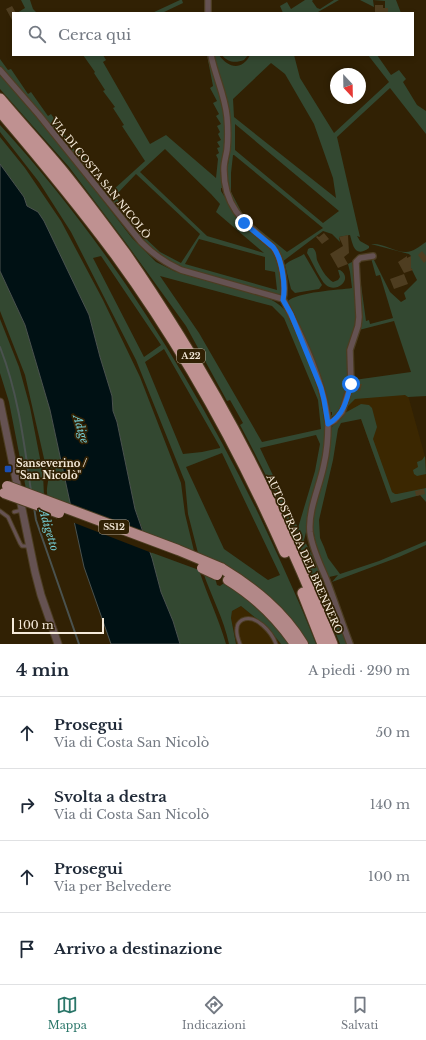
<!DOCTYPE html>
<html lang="it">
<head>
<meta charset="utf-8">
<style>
	body { margin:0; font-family:"Libre Baskerville",serif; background:#f2f2f3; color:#1f2937 }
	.compass { position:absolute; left:330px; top:68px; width:36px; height:36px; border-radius:50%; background:#fff; box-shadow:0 2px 6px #0003; rotate:158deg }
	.scale { position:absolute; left:12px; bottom:10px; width:92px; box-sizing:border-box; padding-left:4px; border:2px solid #f5eada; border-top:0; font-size:11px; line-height:14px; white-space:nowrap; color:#f5eada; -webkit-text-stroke:3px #312104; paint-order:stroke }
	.stop { position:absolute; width:12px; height:12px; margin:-9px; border:3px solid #1a73e8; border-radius:50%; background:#fff }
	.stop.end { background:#1a73e8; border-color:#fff; box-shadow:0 1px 4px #0008 }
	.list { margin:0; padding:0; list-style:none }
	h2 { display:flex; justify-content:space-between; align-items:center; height:52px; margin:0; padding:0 16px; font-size:17px }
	h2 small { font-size:13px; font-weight:400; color:#747a83 }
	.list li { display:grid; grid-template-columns:26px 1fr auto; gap:12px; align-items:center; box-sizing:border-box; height:72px; padding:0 16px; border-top:1px solid #e0e1e3 }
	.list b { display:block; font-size:15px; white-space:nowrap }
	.list p { margin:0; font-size:13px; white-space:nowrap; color:#747a83 }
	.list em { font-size:13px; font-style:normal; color:#747a83 }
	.icon { flex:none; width:22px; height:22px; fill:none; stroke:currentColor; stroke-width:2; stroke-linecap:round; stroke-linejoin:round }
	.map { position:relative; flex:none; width:426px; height:644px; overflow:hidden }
	.search { position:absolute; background:#fff; box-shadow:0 2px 6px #0003; left:12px; right:12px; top:12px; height:44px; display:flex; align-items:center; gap:10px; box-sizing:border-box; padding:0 14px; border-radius:0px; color:#747a83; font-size:15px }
	.sheet { height:340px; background:#fff }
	nav { display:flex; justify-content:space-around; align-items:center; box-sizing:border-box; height:56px; border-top:1px solid #e0e1e3; background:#fff; font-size:11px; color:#747a83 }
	nav a { display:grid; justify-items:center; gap:2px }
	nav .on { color:#2a7669 }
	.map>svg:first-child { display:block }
	.built { fill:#3b2701 }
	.green { fill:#334831; fill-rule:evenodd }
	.water { fill:#001114; stroke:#4a524f }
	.pier { fill:#312104 }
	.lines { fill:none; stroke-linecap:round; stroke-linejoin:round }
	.stream { stroke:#4a524f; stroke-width:2 }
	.building { fill:#4e3d20 }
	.service-casing { stroke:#4c3d22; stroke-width:5 }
	.minor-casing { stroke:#4c3d22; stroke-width:8 }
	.tertiary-casing { stroke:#4c3d22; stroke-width:9 }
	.trunk-casing { stroke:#4c3d22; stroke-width:12 }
	.motorway-casing { stroke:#4c3d22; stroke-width:13 }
	.service { stroke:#655252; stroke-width:3 }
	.minor { stroke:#655252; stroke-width:5.5 }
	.tertiary { stroke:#655252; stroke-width:7 }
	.trunk { stroke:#b28888; stroke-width:10 }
	.motorway { stroke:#bf9191; stroke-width:11 }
	.trunk-bridge-casing { stroke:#4c3d22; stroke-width:12; stroke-linecap:butt }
	.trunk-bridge { stroke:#b28888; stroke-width:10 }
	.route { stroke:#1a73e8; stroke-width:5 }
	.transit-dot { fill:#1a4fb4; stroke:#312104; stroke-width:1.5 }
	.labels { text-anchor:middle; stroke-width:3.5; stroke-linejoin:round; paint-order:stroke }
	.shield { fill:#312104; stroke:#baae9a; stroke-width:1 }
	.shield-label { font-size:9px; font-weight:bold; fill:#f5eada }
	.street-label { font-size:10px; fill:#f5eada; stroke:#312104 }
	.poi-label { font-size:10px; font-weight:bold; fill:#f5eada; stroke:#312104; text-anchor:start }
	.water-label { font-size:11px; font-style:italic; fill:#76d0d8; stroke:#312104 }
</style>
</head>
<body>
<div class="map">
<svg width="426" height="644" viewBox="0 0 426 644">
	<rect width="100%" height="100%" fill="#312104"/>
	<path class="built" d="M406,388L426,460V488L389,498L361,419L343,414L351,391Z
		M241,606L268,628L281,644H236L231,618L232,611Z"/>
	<path class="green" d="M21,0H30L33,9L37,13H17L25,8Z
		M180,0H182L183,3L162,13H152Z
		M305,0H313L312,1L317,8L320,9L334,0H339L318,12L314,13H283L280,6L287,2L291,9Z
		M360,0H396L401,13H388V8H385V1L373,0L374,7Z
		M83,55H103L106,60L103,62L150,144L166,135L216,178L218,159L216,155L219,153L217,148L220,147L217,142L221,140L218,134L220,132L217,126L221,124L216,116L219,114L213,103L217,101L210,88L213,86L207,55H209C216,76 224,98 225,121C226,143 222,165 223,188H221V191L239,220L271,247L279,262L282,295H278L176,266L167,262L146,245L0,68V59L8,70L11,69L28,94L31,92L48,116L51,114L75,150L79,149L101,182L105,180L113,190L145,161L122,126L124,125L113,108L115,107L103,91L105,90L94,73L95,72ZM165,149L211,194L220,204L216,212L264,253L207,236L140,172ZM136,174L200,234L181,263L160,252L144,237L115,196ZM199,239L265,257V270L275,272L277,290L185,264Z
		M213,55H219C228,68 242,71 250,55H294L300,78L334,133L389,82L368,55H377L391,75L399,70L406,79L403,82L417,105L426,111V134L390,88L337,137L360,237L357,236L360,241L369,246V248C355,258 353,246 350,235L339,237L340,242L332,234L323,231L282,262L280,256L245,220L231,201L226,177L230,152V113L228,112ZM271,63L285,74L314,124L333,178L336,198L234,117L233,99ZM235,124L339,211L323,223L235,150ZM233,155H234L323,228L287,252L247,220L242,213L231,192V173Z
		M222,55H248L244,60C236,63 228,63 222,55Z
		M0,75L44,124L132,238L156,262L174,271L267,298C290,307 293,324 302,345C316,382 329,414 324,454C321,470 315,484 312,499C308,512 308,528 304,540L317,564L347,644H340C310,569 278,496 240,425L243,423L230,400L227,401L186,326L126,243L69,167L0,89ZM160,276L272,306L284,318L318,400L321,429L262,442L199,333ZM316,435L320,444L315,471L298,528L260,448Z
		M0,125C106,241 190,374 259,515C279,558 299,600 316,644H307L198,553L188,514L185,482L136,360L71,232L39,182L0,132ZM101,256L161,345L144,357L93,258ZM164,349L220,447V448L202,452L183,454L145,362ZM222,453L280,575L268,580L224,549L186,467Z
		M0,137L25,168L61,221L103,300L140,377L181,483L185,514L194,551L144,533L135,509L130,485L117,422L113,411L112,396L100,357L89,315L37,212L27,206L24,197L0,164Z
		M426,242V396L408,397L405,395L355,399L345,409L354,380L411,372L394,321L359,330L358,263L366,321L369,320L370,324L393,318L380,275L376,276L371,258H373L390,292L401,302L406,299L404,293L417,280L411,268V256L409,254L371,244C384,243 394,252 406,252C413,252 420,246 426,242Z
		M310,248H313C317,252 316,255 317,260C320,267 326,278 333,282L338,280L340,277L338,270H340C354,279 336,294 326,285C320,280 312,261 307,253L308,249Z
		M304,254L322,285L319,289L295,293L291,289L285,265C289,260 298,258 304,254Z
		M352,262C361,284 354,376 344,400C342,406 336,416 329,418L330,416L332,415V412H329C319,374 306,336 288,301C297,292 339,290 352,288L350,272L348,264Z
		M0,271L25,325L50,410L71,506L48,497C45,490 49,483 48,476L25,375L0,311Z
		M0,319L19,367L30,407L43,474L44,496L26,489L9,402L0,373Z
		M361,404L369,405L372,408L377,427L373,439L392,492L395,494H397L426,488V502L420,495L391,503L361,419L341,423L338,429L333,460L319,520L320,538L324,547L328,558L340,574L379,561L426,541V545L399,557L332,582L338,575L329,577L327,574L316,544L313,529V517L316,501L329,455L331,428L343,414Z
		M425,456L426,474L417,476L414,474L413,470L418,467L417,462L422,460Z
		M150,552L199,570C207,595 219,619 226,644H180L173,621L161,592Z
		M203,572L215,578L217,585L220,586L224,583L233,588L264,612L290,644H281L268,628L241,606L232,611L231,618L236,644H229C224,619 211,596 203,572Z"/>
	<path class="water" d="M0,164L24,197L27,206L38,212L44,221L89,315L100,357L112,396L113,411L117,422L135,509L152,558L161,592L173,621L180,644H111L84,567L50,410L25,325L0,271Z"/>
	<path class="pier" d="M69,505L146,533L152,553L72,522Z"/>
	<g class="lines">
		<path class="stream" d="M0,347C18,393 24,442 31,491
			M34,507L36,520L79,644"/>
	</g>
	<path class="building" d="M375,5H383V8H388V13H375Z
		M12,6L16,13H13L12,20L6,9Z
		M324,233L329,239L322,244L316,237L317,236L319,237Z
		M348,235L349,253L344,257L348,264L338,268L330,254L343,246L339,237Z
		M422,251L426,256V261L424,263L418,255Z
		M407,256V258L411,256V268L413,270L404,273L398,262Z
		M404,274L408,284L394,289L390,279Z
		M358,384H362L360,391H356Z
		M424,489L425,494L416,496L415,491Z"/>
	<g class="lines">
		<defs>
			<path id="service" d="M0,511L8,517L20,543L22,546H29
				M14,512L22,510
				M240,644C238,639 236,633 237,628C237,625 239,622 242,620C256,613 272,633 276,644"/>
			<path id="minor" d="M208,0V13
				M211,55C215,76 225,95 227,117C228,128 228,140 227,150C226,156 224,162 224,168C223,208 246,224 273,247C282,258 286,286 283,299
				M0,70L39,115L141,242C153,254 165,263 181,270L283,299C300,332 327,388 328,425C328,438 327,451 324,464C320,486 308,509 310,532C312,549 321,566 327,581C335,602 342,623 350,644
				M328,424L335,420L342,412L351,384L350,350L358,326L359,317L356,262L360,258L373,256"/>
			<path id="tertiary" d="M0,402L35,572L41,595L58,644"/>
			<path id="trunk" d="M221,568C254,588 283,611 303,644
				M228,580C254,596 277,618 295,644"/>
			<path id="motorway" d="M0,99C21,124 43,148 63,172C84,198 104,225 124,252C143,279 161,307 179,336C240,433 290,537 332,644
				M0,111C40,158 79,205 116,255C183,347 239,448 285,552
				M303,593L323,644"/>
		</defs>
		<use href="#service" class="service-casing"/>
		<use href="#minor" class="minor-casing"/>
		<use href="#tertiary" class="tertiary-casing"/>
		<use href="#trunk" class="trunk-casing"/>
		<use href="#motorway" class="motorway-casing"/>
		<use href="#service" class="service"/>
		<use href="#minor" class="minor"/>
		<use href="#tertiary" class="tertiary"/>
		<use href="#trunk" class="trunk"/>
		<use href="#motorway" class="motorway"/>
		<defs>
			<path id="trunk-bridge" d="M7,486L178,550L221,568
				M4,493L59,513
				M202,568L217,575"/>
		</defs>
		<use href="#trunk-bridge" class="trunk-bridge-casing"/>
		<use href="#trunk-bridge" class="trunk-bridge"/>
	</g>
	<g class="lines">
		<path class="route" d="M244,223L273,247C282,258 286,286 283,300L291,314L321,388L324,400L328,424C343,416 347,400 351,384"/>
	</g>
	<rect class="transit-dot" x="4" y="465" width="8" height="8" rx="2"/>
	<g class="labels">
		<g class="shield">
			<rect x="177" y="349" width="28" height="14" rx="3"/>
			<rect x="99" y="520" width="30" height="14" rx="3"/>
		</g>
		<g class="shield-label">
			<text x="191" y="359">A22</text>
			<text x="114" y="530">SS12</text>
		</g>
		<g class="street-label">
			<text transform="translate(101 178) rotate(51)" y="4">VIA DI COSTA SAN NICOLÒ</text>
			<text transform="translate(305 554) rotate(66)" y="4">AUTOSTRADA DEL BRENNERO</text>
		</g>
		<g class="poi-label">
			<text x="16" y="467">Sanseverino /<tspan x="16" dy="12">"San Nicolò"</tspan></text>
		</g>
		<g class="water-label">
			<text transform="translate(81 429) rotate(73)" y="4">Adige</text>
			<text transform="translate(49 530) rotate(73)" y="4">Adigetto</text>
		</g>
	</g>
</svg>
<svg class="compass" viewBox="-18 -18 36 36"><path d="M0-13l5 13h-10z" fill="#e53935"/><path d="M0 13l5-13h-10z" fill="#747a83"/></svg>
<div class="scale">100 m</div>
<div class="stop" style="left:351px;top:384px"></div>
<div class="stop end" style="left:244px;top:223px"></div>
<div class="search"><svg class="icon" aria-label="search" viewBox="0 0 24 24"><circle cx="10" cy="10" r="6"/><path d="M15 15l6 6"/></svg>Cerca qui</div>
</div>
<section class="sheet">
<h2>4 min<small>A piedi · 290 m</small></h2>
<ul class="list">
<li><svg class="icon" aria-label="ahead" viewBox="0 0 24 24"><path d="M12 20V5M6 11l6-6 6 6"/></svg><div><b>Prosegui</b><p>Via di Costa San Nicolò</p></div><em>50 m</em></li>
<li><svg class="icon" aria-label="right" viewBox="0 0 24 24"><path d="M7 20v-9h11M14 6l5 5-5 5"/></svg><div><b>Svolta a destra</b><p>Via di Costa San Nicolò</p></div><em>140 m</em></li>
<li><svg class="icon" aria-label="ahead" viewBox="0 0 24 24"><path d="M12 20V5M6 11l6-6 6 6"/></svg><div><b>Prosegui</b><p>Via per Belvedere</p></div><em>100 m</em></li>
<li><svg class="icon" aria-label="arrive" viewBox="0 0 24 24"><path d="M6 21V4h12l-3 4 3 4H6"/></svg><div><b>Arrivo a destinazione</b></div></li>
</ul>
</section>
<nav>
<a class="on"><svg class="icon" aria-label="map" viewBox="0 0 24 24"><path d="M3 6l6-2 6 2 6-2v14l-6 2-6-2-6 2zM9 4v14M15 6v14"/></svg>Mappa</a>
<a><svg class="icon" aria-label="directions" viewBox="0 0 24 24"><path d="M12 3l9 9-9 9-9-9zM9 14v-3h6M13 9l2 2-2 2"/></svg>Indicazioni</a>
<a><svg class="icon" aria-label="saved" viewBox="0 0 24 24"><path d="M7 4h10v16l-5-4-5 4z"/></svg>Salvati</a>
</nav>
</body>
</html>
